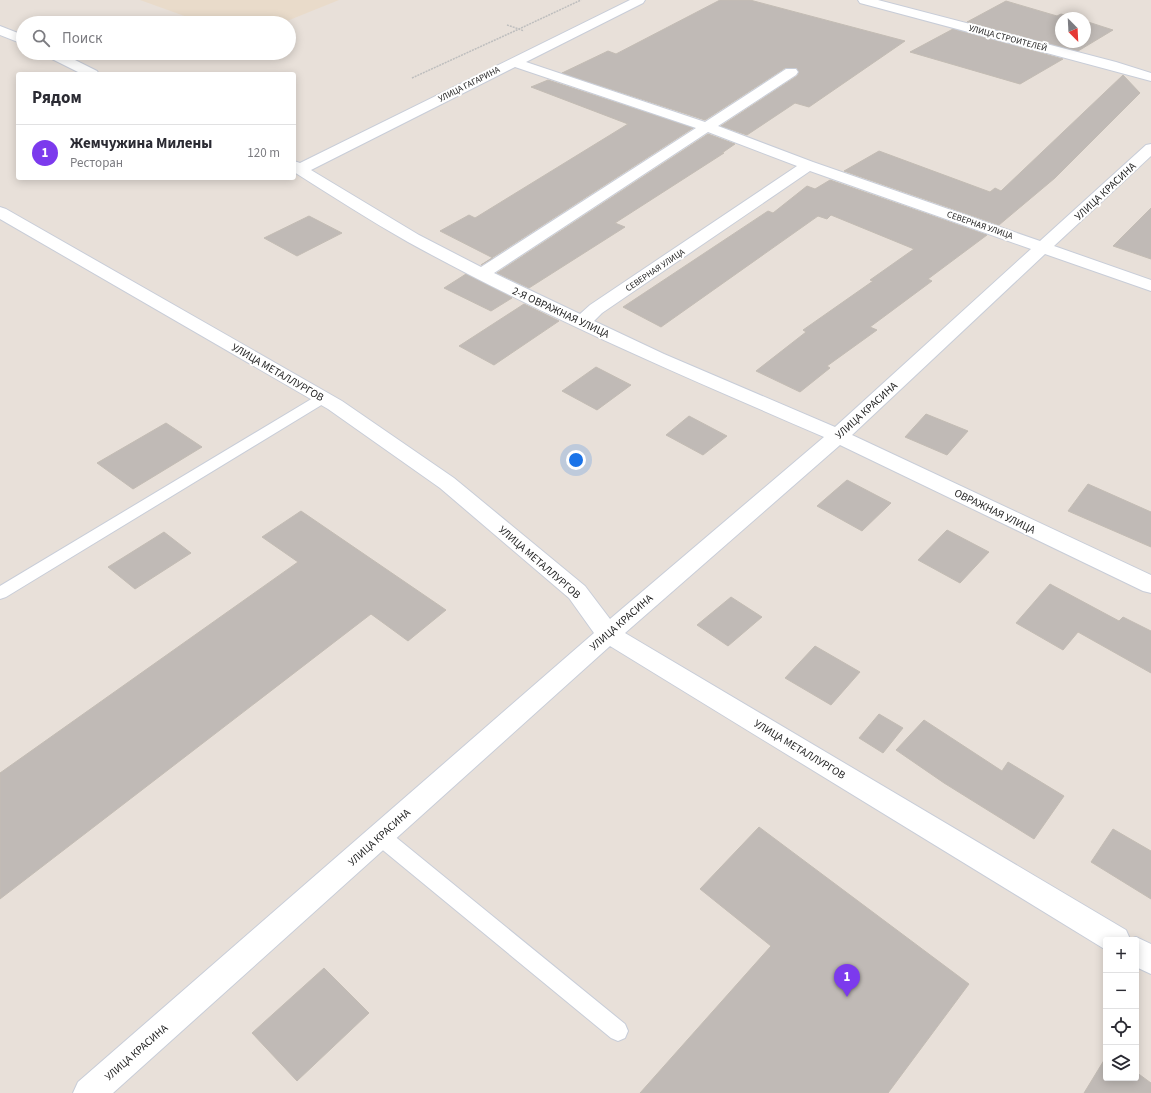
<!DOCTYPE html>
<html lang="ru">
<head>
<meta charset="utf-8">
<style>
	body { margin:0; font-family:"Source Sans 3",sans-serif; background:#f7f7f7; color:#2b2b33 }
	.controls { position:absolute; right:12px; bottom:12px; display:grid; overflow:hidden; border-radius:4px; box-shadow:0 2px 10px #0003 }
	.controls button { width:36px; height:36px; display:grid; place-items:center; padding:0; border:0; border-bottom:1px solid #e1e1e2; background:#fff; color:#2b2b33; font:20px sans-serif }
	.compass { position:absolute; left:1055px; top:12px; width:36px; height:36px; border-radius:50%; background:#fff; box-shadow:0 2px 10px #0003; rotate:156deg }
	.you { position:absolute; left:576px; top:460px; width:14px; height:14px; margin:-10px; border:3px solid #fff; border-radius:50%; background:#1a73e8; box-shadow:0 0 0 6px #1a73e833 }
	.badge { display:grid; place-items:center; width:26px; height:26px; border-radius:50%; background:#7c3aed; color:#fff; font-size:13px; font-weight:700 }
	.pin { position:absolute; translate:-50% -33px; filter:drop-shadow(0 1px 2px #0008) }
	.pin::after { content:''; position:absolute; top:21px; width:14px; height:12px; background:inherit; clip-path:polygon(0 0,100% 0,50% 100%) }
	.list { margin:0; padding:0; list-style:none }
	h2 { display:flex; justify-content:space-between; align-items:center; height:52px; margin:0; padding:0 16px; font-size:17px }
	h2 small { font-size:13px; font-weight:400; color:#7c7c81 }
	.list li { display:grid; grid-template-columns:26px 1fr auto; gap:12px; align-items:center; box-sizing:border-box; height:56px; padding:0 16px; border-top:1px solid #e1e1e2 }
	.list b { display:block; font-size:15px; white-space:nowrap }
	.list p { margin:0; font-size:13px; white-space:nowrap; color:#7c7c81 }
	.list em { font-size:13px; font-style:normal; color:#7c7c81 }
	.icon { flex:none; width:22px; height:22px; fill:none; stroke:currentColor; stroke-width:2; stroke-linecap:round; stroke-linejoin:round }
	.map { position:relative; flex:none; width:1151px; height:1093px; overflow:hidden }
	.search { position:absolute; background:#fff; box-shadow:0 2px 10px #0003; left:16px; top:16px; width:280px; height:44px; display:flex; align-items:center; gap:10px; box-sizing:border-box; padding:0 14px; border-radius:22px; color:#7c7c81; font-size:15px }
	.panel { position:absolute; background:#fff; box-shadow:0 2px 10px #0003; left:16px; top:72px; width:280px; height:108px; border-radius:4px }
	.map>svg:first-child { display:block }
	.education { fill:#e9dbca }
	.building { fill:#c0bab6; stroke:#c3bcb4 }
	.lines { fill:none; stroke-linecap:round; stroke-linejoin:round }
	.lane-casing { stroke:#c8cdd8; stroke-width:2 }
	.street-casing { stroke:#c8cdd8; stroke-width:2 }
	.secondary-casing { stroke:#c8cdd8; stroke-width:2 }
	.path { stroke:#bebebe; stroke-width:1.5; stroke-dasharray:2 1; stroke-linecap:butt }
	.lane { fill:#fff; fill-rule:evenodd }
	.street { fill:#fff; fill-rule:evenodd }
	.secondary { fill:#fff; fill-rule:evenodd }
	.labels { text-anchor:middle; stroke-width:4; stroke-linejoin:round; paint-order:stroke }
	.far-street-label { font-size:9px; fill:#272727; stroke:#fff }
	.street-label { font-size:11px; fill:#272727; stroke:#fff }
</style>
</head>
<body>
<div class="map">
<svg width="1151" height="1093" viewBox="0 0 1151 1093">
	<rect width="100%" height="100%" fill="#e8e0d9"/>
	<path class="education" d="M140,0H339L282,23H204Z"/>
	<path class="building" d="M720,0H750L905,41L809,107L795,103L747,135L721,126L797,76L799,73L797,68H785L705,120L562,73L608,51L616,54Z
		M1006,1L1057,16L1061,14L1075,18H1061V42H1085V21L1113,30L1078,51L967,22Z
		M953,29L1063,59L1020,84L910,52Z
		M1123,75L1140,93L1055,178L999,225L844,171L879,151L990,192L995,188L1001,191Z
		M548,80L693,128L481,265L493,258L440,231L469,215L475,218L628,124L531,87Z
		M708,134L735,144L722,153H724L615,223L625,227L529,288L497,273Z
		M830,180L987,235L928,279L932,281L870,327L877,330L827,366L830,368L800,392L756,371L806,332L803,330L873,281L870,280L914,249L831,215L827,219L818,216L661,327L623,307L768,211L773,213L807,186L815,189Z
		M1151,208V259L1113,246Z
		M309,216L342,233L297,256L264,238Z
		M466,274L509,296L512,298L491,311L444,288Z
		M524,304L559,321L494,365L459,346Z
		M596,367L631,385L597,410L562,391Z
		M926,414L968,431L947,455L905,437Z
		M689,416L727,436L703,455L666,435Z
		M166,423L202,447L133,489L97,463Z
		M847,480L891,503L862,531L817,506Z
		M1088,484L1151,512V547L1068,511Z
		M301,511L446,610L408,641L371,614L0,899V773L298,562L262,537Z
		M947,530L989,552L960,583L918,560Z
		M164,532L191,553L135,589L108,567Z
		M1050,584L1119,621L1123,617L1151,631V673L1078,632L1063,650L1016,623Z
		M731,597L762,617L728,646L697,625Z
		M815,646L860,672L831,705L785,678Z
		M879,714L903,728L883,753L859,738Z
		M924,720L1002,771L1008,762L1064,796L1034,839L944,783L896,750Z
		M759,827L969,984L888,1093H640L771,946L700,889Z
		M1113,829L1151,851V899L1091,862Z
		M324,968L369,1013L297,1081L252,1033Z
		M1106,1057V1078H1136V1072L1151,1083V1093H1084Z"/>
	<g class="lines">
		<defs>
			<path id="lane" d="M323,394L328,395L330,398L328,401L6,597L0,599V586L318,395Z
				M380,828L387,830L625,1024L628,1031L625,1038L618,1041L611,1038L373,842L371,836L373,830Z"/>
			<path id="street" d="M630,0H645L643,3L526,62L705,122L786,69H796L798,72L796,75L718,126L813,162L1040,241L1146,145L1151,144V156L1054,246L1151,280V291L1045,254L852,435L1151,575V593L1143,591L840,445L625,633L1126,930L1130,939L1136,937L1151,944V974L1136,967V940H1106V950L610,646L113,1093H73L78,1082L594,633L569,598L440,488L328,409L0,219V207L6,209L342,401L454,478L585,586L610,619L824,437C683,376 542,316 408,242C369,220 332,196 294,172V161L300,163ZM515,67L696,128L481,267L419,235L311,170ZM708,132L797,166L590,305L580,314L494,273ZM810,171L1031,249L835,427L664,354L594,321L602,313Z
				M0,26L23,35V44L0,35Z
				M44,53H61L97,71L99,74H82L46,56Z"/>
			<path id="secondary" d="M858,0H878L1116,62L1151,73V81L860,3Z"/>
		</defs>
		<use href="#lane" class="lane-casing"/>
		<use href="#street" class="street-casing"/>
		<use href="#secondary" class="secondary-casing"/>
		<path class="path" d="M507,25L519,29L581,0
			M412,78L519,29L524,31"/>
		<use href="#lane" class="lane"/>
		<use href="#street" class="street"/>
		<use href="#secondary" class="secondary"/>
	</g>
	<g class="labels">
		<g class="far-street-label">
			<text transform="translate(1008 38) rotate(15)" y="3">УЛИЦА СТРОИТЕЛЕЙ</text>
			<text transform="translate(469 84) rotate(-27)" y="3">УЛИЦА ГАГАРИНА</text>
			<text transform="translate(980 225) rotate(19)" y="3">СЕВЕРНАЯ УЛИЦА</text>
			<text transform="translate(655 270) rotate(-34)" y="3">СЕВЕРНАЯ УЛИЦА</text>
		</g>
		<g class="street-label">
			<text transform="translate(1105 191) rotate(-43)" y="4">УЛИЦА КРАСИНА</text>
			<text transform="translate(561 312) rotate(25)" y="4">2-Я ОВРАЖНАЯ УЛИЦА</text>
			<text transform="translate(278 372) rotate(30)" y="4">УЛИЦА МЕТАЛЛУРГОВ</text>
			<text transform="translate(866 410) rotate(-42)" y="4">УЛИЦА КРАСИНА</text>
			<text transform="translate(995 511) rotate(26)" y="4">ОВРАЖНАЯ УЛИЦА</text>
			<text transform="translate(540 562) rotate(41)" y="4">УЛИЦА МЕТАЛЛУРГОВ</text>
			<text transform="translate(621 622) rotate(-41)" y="4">УЛИЦА КРАСИНА</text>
			<text transform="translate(800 749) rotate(31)" y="4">УЛИЦА МЕТАЛЛУРГОВ</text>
			<text transform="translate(379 837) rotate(-42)" y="4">УЛИЦА КРАСИНА</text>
			<text transform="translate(136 1052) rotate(-41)" y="4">УЛИЦА КРАСИНА</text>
		</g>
	</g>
</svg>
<div class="controls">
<button>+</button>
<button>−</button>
<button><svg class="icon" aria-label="locate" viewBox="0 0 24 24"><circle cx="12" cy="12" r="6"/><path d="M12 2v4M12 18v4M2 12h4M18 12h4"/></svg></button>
<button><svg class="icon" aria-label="layers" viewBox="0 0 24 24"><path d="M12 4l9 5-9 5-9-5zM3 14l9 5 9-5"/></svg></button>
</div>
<svg class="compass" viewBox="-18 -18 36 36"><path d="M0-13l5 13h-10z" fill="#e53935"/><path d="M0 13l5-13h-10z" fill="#7c7c81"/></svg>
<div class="you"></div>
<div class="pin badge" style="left:847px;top:997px">1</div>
<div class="search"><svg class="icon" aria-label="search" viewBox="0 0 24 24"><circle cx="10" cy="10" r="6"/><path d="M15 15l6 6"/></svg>Поиск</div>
<section class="panel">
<h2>Рядом<small></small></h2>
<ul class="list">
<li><span class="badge">1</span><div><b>Жемчужина Милены</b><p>Ресторан</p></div><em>120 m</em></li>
</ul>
</section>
</div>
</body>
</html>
